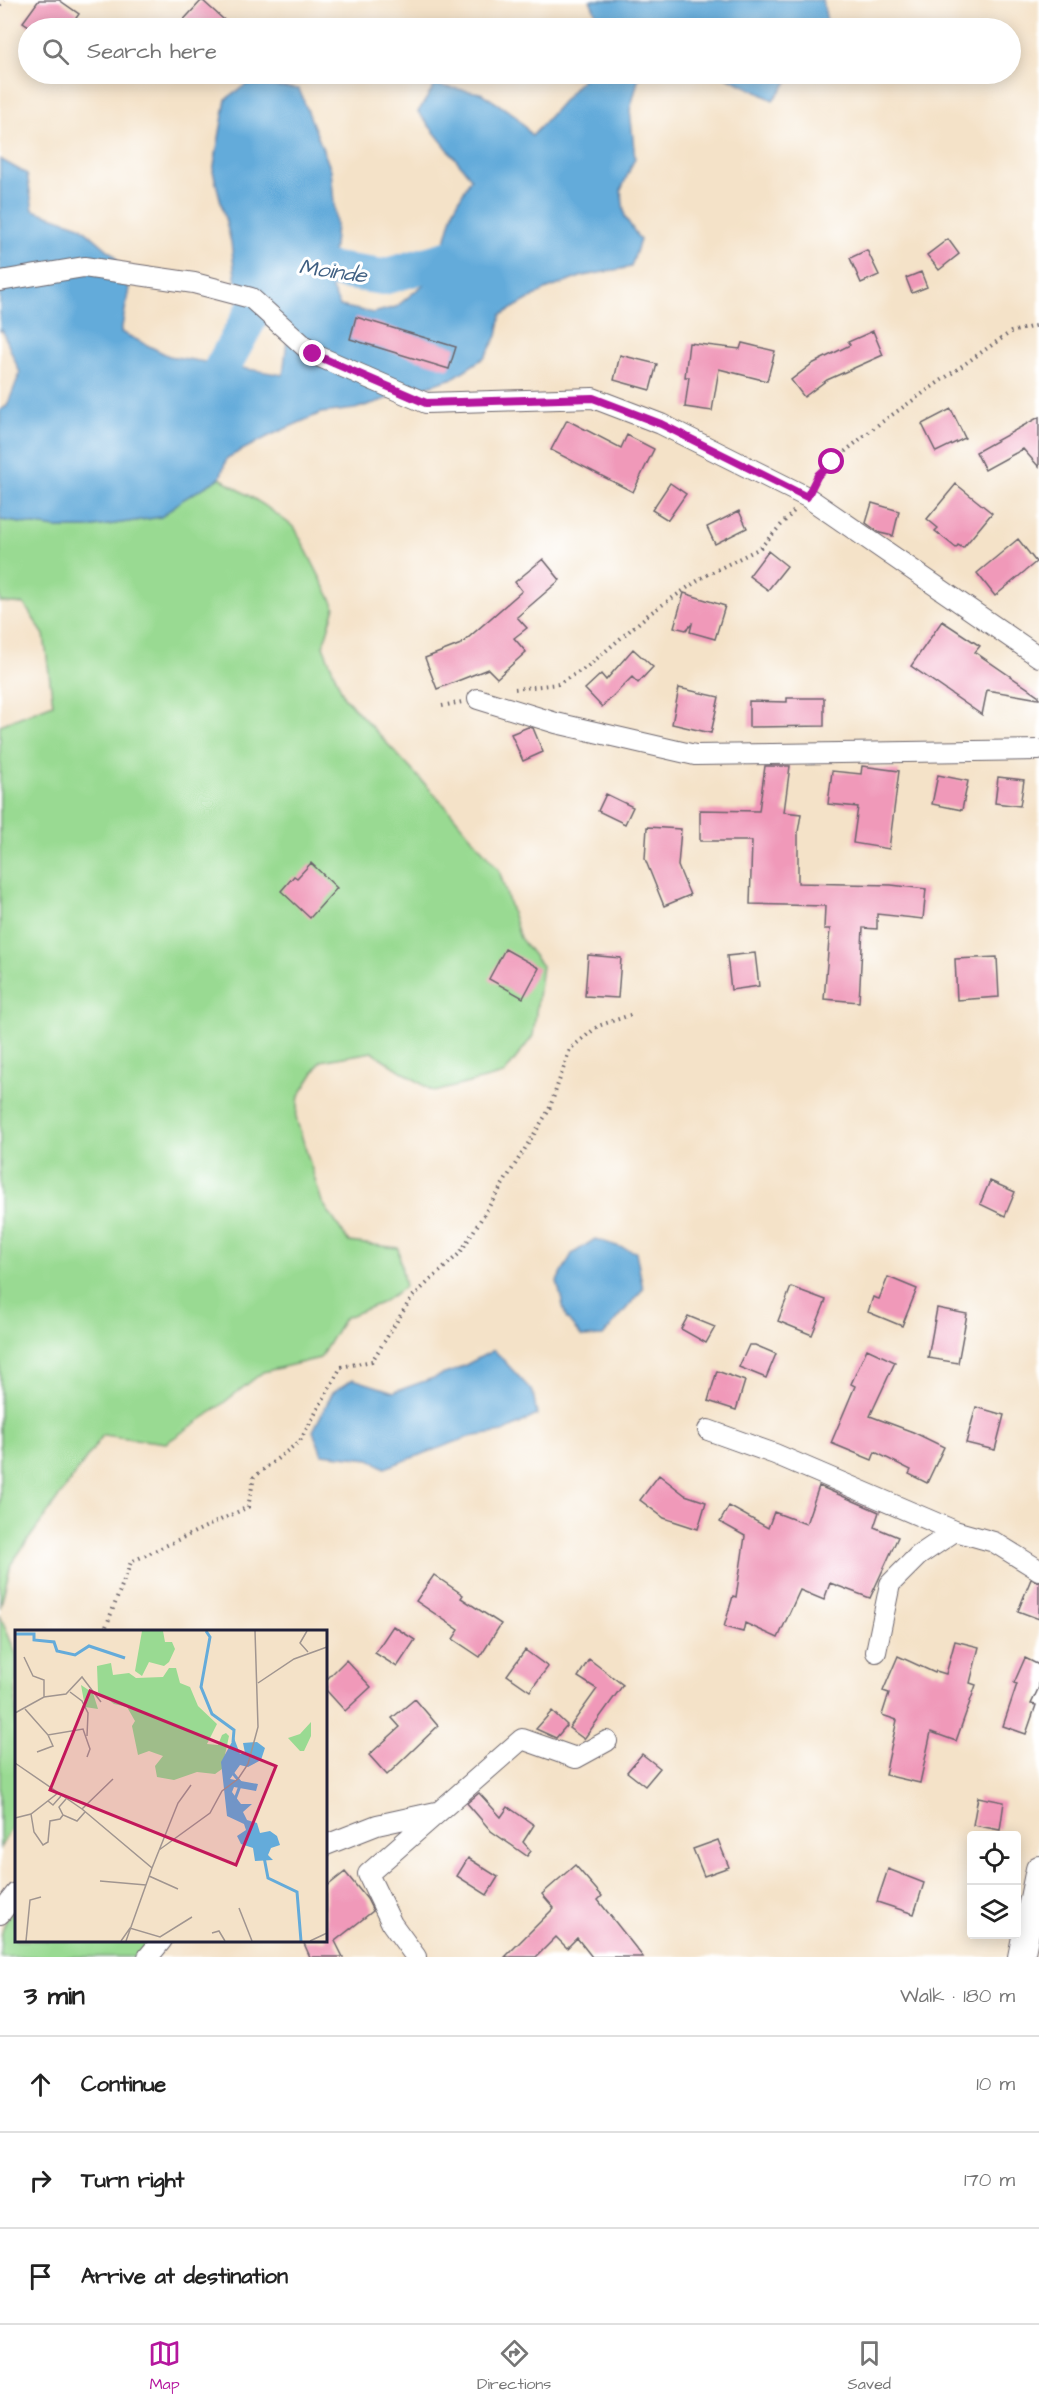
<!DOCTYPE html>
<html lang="en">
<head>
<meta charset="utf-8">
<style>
	body { margin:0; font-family:"Architects Daughter",sans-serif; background:#f2f2f2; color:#222 }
	.controls { position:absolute; right:18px; bottom:18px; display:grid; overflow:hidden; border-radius:6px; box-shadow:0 3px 15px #0003 }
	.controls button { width:54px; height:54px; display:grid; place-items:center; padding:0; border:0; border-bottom:2px solid #e0e0e0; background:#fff; color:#222; font:30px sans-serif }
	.stop { position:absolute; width:18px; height:18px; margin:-14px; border:4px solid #b5179e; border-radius:50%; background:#fff }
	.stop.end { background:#b5179e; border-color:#fff; box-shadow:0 2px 6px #0008 }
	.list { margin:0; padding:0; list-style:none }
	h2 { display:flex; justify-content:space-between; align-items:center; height:78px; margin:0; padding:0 24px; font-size:26px }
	h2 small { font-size:20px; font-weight:400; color:#767676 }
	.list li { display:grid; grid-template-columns:39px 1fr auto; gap:18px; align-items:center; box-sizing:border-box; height:96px; padding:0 24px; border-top:2px solid #e0e0e0 }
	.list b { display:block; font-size:22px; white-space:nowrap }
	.list em { font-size:20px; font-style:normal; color:#767676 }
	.icon { flex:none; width:33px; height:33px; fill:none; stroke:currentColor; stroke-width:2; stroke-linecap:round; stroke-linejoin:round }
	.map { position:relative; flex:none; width:1039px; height:1957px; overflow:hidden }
	.search { position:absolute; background:#fff; box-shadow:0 3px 15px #0003; left:18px; right:18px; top:18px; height:66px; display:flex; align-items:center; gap:15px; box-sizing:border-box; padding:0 21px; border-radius:33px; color:#767676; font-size:22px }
	.sheet { height:366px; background:#fff }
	nav { display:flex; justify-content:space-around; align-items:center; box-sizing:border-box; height:84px; border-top:2px solid #e0e0e0; background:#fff; font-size:16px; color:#767676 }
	nav a { display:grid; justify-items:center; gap:3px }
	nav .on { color:#b5179e }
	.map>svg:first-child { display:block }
	.green { fill:#99da92; stroke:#5e7e66; stroke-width:1.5 }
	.water { fill:#64abda; stroke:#43668a; stroke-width:1.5 }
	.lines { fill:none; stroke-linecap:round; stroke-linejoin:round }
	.river { stroke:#64abda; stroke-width:36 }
	.building { fill:#f099b9 }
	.minor-casing { stroke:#6c656c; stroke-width:22 }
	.major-casing { stroke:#6c656c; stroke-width:28 }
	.path { stroke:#6c656c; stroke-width:4; stroke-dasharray:1.5 4.5; stroke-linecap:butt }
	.minor { stroke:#fff; stroke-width:20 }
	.major { stroke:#fff; stroke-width:26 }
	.route { stroke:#b5179e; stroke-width:8 }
	.labels { text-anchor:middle; stroke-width:6; stroke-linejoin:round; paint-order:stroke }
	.water-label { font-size:22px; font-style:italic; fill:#406083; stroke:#fff }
	.inset-river { fill:none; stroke:#64abda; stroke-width:3 }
	.inset-road { fill:none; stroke:#a09590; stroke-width:1.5 }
	.view { fill:#c2185b; fill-opacity:0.15; stroke:#c2185b; stroke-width:3 }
	.inset-edge { fill:none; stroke:#22223b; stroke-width:3 }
</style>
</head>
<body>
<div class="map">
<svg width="1039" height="1957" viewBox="0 0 1039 1957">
	<rect width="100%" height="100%" fill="#fff"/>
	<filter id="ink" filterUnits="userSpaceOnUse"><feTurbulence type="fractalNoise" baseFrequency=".0167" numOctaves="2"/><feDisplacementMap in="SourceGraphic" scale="12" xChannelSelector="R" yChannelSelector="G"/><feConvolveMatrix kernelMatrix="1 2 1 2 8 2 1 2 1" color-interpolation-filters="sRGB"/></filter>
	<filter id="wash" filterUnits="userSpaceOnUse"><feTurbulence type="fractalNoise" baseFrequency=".008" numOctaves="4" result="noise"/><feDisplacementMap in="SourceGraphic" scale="24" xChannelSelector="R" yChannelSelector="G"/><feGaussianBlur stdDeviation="1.35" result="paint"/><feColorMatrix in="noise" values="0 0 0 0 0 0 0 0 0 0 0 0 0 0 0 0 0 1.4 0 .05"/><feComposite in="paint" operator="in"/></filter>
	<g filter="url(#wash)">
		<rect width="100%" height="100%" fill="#f4e2c8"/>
		<path class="green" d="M220,478L264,505L295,528L335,607L323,646L344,697L449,810L499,870L520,938L542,966L533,1036L504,1074L434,1092L372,1052L321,1061L299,1096L296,1118L322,1202L349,1242L398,1248L405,1287L381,1303L344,1318L320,1358L263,1372L208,1415L166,1443L103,1435L11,1564L0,1608V725L53,704L44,635L24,604L0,602V520L56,528H87L161,517L182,500Z
			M0,1615L16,1654V1792L13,1825L0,1848Z
			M16,1906V1940L157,1941L138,1957H0C0,1935 2,1923 16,1906Z"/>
		<path class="water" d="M590,0H823L828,28H602Z
			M587,74H644L639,77L630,110L635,158L621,190L625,217L640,240L631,267L583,276L545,290L501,315L497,336L485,357L453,378L355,409L321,413L271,435L227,458L220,478L182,500L161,517L87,528H56L0,520V410L7,406L20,373L2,330L0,331V159L27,174L33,210L80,226L115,256L129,289L121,332L169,356L283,375L287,340L238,300L231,242L213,171L226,99L247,84L299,89L331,170L336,225L330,285L340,306L373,313L396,307L436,274L454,209L471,178L418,112L435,85L481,93L515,115L532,136Z
			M721,74H794L773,100Z
			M595,1239L636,1252L643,1289L603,1336L582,1337L566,1318L557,1281L572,1254Z
			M494,1350L533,1392L537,1415L503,1432L469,1437L385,1468L370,1459L322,1454L313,1431L333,1392L353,1379L394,1392L456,1370Z"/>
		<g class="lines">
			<path class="river" d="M200,408L257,304L259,278L279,262L383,277L471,252L486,245"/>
		</g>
		<g id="blocks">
			<path class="building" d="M39,0H59L79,14L69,28H32L23,22Z
				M202,0L233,28H176Z
				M948,239L959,254L939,270L927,255Z
				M867,250L879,275L861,283L850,258Z
				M921,272L927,287L912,293L906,278Z
				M356,317L456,347L449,369L350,339Z
				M873,331L883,355L827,380L804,397L791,380L812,364L850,345L848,342Z
				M689,343L740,349L742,343L775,351L767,381L719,369L712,411L685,407L689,377H685Z
				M620,355L657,364L650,390L614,380Z
				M951,409L965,438L936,452L922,424Z
				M1039,417V467L1023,449L985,470L976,452Z
				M567,420L621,448L627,435L654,449L633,492L551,450Z
				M670,483L686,494L668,520L652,510Z
				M956,484L992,513L963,548L958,545L956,548L935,531L938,528L927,519Z
				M872,503L899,511L893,536L880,533L866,523Z
				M739,511L747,528L715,544L707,527Z
				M1018,539L1036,562L995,596L977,573Z
				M768,551L787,566L768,590L749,576Z
				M543,559L560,580L517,617L527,628L514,638L526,652L497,678L488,669L437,689L425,658L461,644L522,591L515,582Z
				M684,593L725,606L715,639L690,632L692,624L686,630L674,627Z
				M942,621L980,646L975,652L1039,696V699L987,690L982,715L911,666Z
				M633,649L653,667L638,683L632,677L602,707L585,689L601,674L606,680Z
				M679,688L719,697L711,733L672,724Z
				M787,698H824V726L749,727V701L787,702Z
				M528,727L533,728L543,752L523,761L511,734Z
				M765,766H790L784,812L801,814L798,832V883L891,885L926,889L923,919L877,914V929L863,928L859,1002L824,999L830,929H824L825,906L750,904L752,841H700V810L759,811Z
				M862,766L899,771L889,849L853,843L858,807L828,804L832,771L861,774Z
				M938,775L968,781L962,810L932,804Z
				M998,777L1024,780L1020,806L995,803Z
				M606,794L633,807L625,824L598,811Z
				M647,827L681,829L678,866L690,895L664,906L645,859Z
				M311,863L337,888L310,918L281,891L294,876L297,878Z
				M505,949L539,968L523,998L489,979Z
				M755,953L759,986L731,990L727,956Z
				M588,955L621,958L618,998L585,996Z
				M997,957L999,997L957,1000L955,959Z
				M990,1181L1015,1192L1005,1216L980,1204Z
				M888,1277L917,1289L902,1326L868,1312L873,1297L879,1299Z
				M791,1287L826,1300L812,1335L778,1321Z
				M937,1308L967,1314L958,1363L928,1358Z
				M688,1316L715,1327L706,1343L681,1329Z
				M749,1345H755L776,1354L766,1378L739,1367Z
				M867,1349L895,1362L870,1416L913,1432L944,1447L927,1483L909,1474L911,1470L875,1452L872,1460L831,1443L855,1386L851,1384Z
				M717,1371L745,1381L736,1410L708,1401Z
				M976,1407L1004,1415L995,1450L966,1443Z
				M659,1475L685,1495L706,1502L698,1529L664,1518L640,1500Z
				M819,1486L879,1512L874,1527L898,1537L870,1598L830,1583L824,1600L800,1590L778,1638L745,1623L743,1632L724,1627L733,1596L736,1597L745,1536L720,1522L729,1506L768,1528L774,1512L806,1524Z
				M434,1575L463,1595L461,1598L501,1624L480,1657L453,1639L459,1630L416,1601Z
				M1031,1579L1039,1582V1619L1018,1611Z
				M393,1626L415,1640L397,1667L375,1653Z
				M955,1641L979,1647L970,1683L976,1685L956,1741L931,1732L920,1783L885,1775L897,1720L882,1715L889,1693L883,1691L898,1656L935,1673L936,1671L946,1674Z
				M525,1650L548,1667L530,1691L507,1675Z
				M1025,1658L1039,1665V1687L1031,1704L1036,1705L1026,1734L1003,1726L1017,1684L1014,1683Z
				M589,1659L623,1685L584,1739L569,1728L597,1689L578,1677Z
				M346,1660L371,1687L345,1711L326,1690V1680Z
				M415,1699L438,1726L387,1775L369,1755L400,1727L392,1718Z
				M552,1711L567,1725L556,1738L536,1729Z
				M642,1754L660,1768L645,1786L627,1772Z
				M479,1793L501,1817L508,1807L534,1825L523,1842L531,1851L527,1856L491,1831L467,1803Z
				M978,1797L1004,1802L1000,1830L973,1825Z
				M718,1840L729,1867L704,1876L693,1849Z
				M468,1858L498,1877L487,1895L457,1876Z
				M575,1865L602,1896L598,1900L643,1957H592L577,1938L567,1948L556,1937L536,1957H505L554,1908L542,1894Z
				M888,1869L924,1883L914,1914L877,1902Z
				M345,1872L367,1899L373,1911L335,1941L343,1957H310L303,1941H326V1887Z"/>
		</g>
	</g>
	<g filter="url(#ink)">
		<use href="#blocks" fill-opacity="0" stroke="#6c656c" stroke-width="1.5"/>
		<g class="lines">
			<defs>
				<path id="minor" d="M0,281L84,267L194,283L251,298L313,354L426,403L593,398L661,424L807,497L1039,657
					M478,699L556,723L695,755L1039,750
					M708,1430L775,1454L955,1531L994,1542L1039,1570
					M876,1652L890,1584L918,1556L955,1531
					M326,1845L377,1825L436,1812
					M0,1914L16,1893
					M148,1957L162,1940
					M416,1957L392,1924L368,1874L522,1739L576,1758L607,1741"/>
				<path id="major" d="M1021,1957L1039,1869"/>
			</defs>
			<use href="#minor" class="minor-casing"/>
			<use href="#major" class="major-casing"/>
			<path class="path" d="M0,5L4,0
				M815,481L832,462L879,424L989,347L1011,332L1039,325
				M515,689L558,684L587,667L649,614L703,577L760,548L794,511
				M442,706L462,702
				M104,1632L131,1562L248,1507L254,1477L300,1441L341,1367L372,1361L412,1297L460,1253L549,1110L570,1049L598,1026L633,1014"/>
			<use href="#minor" class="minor"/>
			<use href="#major" class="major"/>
		</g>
	</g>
	<g class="lines" filter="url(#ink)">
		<path class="route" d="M313,354L426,403L593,398L661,424L807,497L818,475L832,462"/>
	</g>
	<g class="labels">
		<g class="water-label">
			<text transform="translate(333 270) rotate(8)" y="8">Moinde</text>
		</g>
	</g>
	<g transform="translate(15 1630)">
		<rect width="312" height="312" fill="#f4e2c8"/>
		<path d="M127,1H148L150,12H157L160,19L154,32L149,36L134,32L127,46L120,41ZM96,33L98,45L114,43L121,48L148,47L154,38H161L165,53L175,57L183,76L202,94L192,114L203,115L207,105L211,103L214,106L207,139L200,144L182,142L159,150L142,147L140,136L148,126L134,121L123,125L117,96L120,91L112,77L99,74L83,62L82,36ZM66,55L78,63L83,79L70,77ZM296,92V106L289,121H285L273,108L285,104Z" fill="#99da92"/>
		<path d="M219,108L225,124L230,123L228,113L242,112L250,118L246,130L233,137L225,135L215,149L243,154L241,161L219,157L217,162L226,174H237L228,182L232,190L242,193L245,203L255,201L262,206L265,215L256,218L253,225L258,230L240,231L238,218L226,214L222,206L231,200L229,194L212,186L206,132Z" fill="#64abda"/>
		<path class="inset-river" d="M191,1L195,7L186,57L197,84L219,100L218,112M0,4H19V10L39,12L42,21L60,25L74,16L110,28M215,140L226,153L219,172M249,227L253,248L282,262L286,311"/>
		<path class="inset-road" d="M292,1L285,13L293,22M9,27L18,46L29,50V67M243,53L279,29L312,17M55,62L67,71L73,83L72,106M10,79L33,105L68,99L75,119L72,127M0,83L29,67L51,64L67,47L86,72M22,122L38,116L33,105M0,133L67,179L137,238L111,311M51,169L44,177L48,185L62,191L70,182M33,171L38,175L46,166M67,179L98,149M16,184L19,202L28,215L33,212L35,191L45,189L48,185M0,188L16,184L43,163M144,220L195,183L207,161L223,149L233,134L243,97L240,1M137,238L163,173L176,155M134,246L163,259M85,251L131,255M224,278L237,311M197,303L204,301L210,311M11,311L15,270L26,267M106,311L115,298L145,307L177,287M295,311L312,303"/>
		<path class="view" d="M75,61L261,136L221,235L35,160Z"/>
		<rect width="312" height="312" class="inset-edge"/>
	</g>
</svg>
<div class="controls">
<button><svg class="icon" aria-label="locate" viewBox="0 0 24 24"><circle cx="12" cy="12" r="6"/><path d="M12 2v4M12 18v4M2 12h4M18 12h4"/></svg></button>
<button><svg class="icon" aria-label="layers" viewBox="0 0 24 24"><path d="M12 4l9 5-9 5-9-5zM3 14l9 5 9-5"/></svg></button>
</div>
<div class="stop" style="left:832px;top:462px"></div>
<div class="stop end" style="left:313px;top:354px"></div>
<div class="search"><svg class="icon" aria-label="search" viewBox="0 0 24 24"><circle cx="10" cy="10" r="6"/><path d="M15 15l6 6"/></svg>Search here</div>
</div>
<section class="sheet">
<h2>3 min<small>Walk · 180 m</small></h2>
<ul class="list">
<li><svg class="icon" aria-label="ahead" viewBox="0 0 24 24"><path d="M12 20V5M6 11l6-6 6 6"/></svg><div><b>Continue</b></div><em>10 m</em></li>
<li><svg class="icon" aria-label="right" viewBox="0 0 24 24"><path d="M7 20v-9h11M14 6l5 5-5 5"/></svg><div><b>Turn right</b></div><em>170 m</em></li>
<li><svg class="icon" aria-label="arrive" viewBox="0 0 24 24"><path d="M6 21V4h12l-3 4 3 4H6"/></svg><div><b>Arrive at destination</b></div></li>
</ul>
</section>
<nav>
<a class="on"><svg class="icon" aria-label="map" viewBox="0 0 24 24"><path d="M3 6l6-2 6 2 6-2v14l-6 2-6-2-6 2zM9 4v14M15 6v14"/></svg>Map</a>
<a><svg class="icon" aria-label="directions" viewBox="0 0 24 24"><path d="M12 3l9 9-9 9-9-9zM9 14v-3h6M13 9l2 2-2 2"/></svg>Directions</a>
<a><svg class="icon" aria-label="saved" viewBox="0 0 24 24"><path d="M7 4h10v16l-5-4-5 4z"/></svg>Saved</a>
</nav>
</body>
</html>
